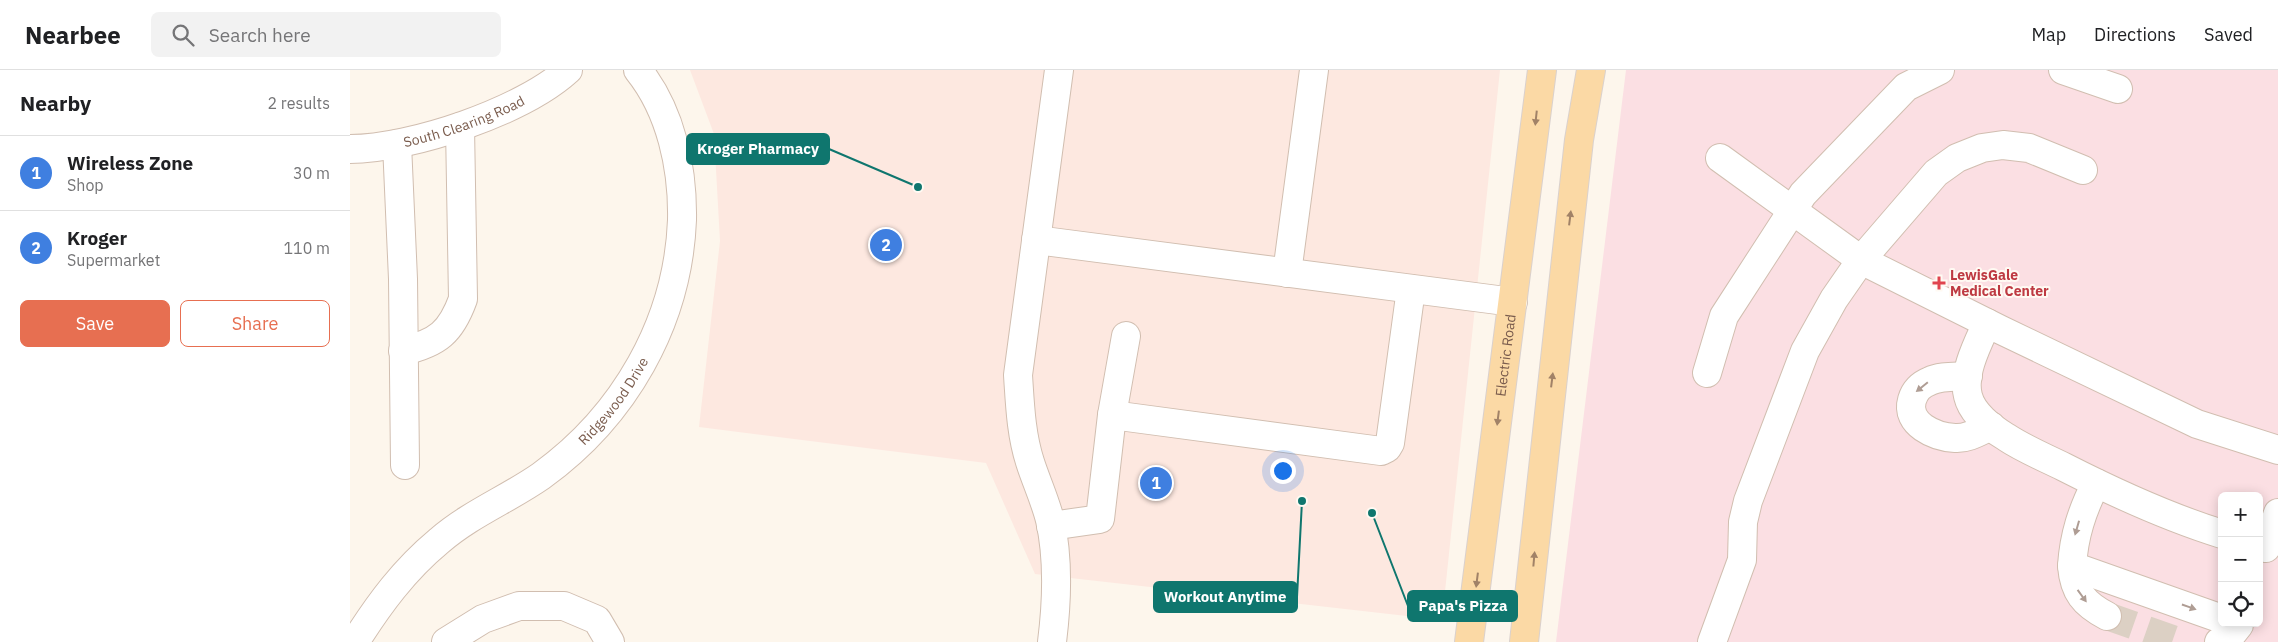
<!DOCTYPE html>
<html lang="en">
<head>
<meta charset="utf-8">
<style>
	body { margin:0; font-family:"IBM Plex Sans",sans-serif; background:#f2f2f2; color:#202124 }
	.controls { position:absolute; right:15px; bottom:15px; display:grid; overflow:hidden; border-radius:8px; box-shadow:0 2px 12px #0003 }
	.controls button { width:45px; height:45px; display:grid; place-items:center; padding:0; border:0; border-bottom:1px solid #e0e0e0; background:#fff; color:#202124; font:25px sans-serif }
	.you { position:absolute; left:932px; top:400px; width:18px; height:18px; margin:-12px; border:4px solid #fff; border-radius:50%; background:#1a73e8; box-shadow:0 0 0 8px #1a73e833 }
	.badge { display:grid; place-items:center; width:32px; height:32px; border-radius:50%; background:#e76f51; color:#fff; font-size:16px; font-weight:700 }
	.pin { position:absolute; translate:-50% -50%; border:2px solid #fff; box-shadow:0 1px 5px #0006 }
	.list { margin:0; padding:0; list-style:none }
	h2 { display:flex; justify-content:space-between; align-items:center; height:65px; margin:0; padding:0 20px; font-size:21px }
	h2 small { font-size:16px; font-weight:400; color:#757577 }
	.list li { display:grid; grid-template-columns:32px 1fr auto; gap:15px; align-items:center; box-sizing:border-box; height:75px; padding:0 20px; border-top:1px solid #e0e0e0 }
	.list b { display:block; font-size:19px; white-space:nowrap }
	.list p { margin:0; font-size:16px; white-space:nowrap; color:#757577 }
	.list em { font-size:16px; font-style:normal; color:#757577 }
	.actions { display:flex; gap:10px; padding:15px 20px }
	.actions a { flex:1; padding:11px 0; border:1px solid #e76f51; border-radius:8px; text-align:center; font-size:18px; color:#e76f51 }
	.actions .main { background:#e76f51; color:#fff }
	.icon { flex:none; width:28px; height:28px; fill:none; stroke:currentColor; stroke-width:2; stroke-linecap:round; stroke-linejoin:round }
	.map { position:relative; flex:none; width:1928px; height:572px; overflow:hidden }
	header { display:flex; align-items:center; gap:30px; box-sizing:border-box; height:70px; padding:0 25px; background:#fff; border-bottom:1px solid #e0e0e0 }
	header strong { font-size:24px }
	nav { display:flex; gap:28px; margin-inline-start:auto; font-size:18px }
	.search { width:350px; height:45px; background:#f2f2f2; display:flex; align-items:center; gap:12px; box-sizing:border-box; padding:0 18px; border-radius:8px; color:#757577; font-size:19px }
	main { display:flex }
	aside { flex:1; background:#fff }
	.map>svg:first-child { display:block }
	.commercial { fill:#fde8e0 }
	.medical { fill:#fbdfe3; fill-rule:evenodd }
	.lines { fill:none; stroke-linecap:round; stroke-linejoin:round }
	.minor-tunnel { stroke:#dcd0c4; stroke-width:28; stroke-dasharray:28 14; stroke-linecap:butt }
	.minor-casing { stroke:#d1beb0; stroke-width:30 }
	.major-casing { stroke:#dad1cd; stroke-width:30 }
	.minor { stroke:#fff; stroke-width:28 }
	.major { stroke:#fbd9a5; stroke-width:28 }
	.oneway { fill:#a18267 }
	.oneway2 { fill:#af9d94 }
	.health-dot { fill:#e0444e; stroke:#fffaf3; stroke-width:2 }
	.labels { text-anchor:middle; stroke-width:4; stroke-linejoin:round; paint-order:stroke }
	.street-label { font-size:14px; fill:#7a5c4d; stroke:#fffaf3 }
	.health-label { font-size:14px; font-weight:bold; fill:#be3a42; stroke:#fffaf3; text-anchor:start }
	.leader { fill:none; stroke:#0f766e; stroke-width:2 }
	.callout-dot { fill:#0f766e; stroke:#fffaf3; stroke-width:2 }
	.callout { fill:#0f766e; stroke:#0f766e; stroke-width:2 }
	.callout-label { font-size:15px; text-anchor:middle; font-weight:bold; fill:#fff }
</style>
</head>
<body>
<header>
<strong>Nearbee</strong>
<div class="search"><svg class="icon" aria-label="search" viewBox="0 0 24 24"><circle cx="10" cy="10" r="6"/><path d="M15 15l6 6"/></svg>Search here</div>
<nav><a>Map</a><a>Directions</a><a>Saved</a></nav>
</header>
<main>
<aside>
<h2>Nearby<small>2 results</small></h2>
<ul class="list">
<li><span class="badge" style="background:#3f7fe0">1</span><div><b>Wireless Zone</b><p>Shop</p></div><em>30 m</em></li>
<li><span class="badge" style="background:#3f7fe0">2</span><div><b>Kroger</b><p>Supermarket</p></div><em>110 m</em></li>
</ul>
<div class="actions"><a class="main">Save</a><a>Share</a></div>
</aside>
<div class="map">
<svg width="1928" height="572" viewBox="0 0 1928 572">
	<rect width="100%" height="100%" fill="#fdf6ec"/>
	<path class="commercial" d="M340,0H1150L1092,550L685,504L636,393L349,357L370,171L364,64Z"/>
	<path class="medical" d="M1276,0H1928V572H1206ZM1872,426H1909V553H1872Z"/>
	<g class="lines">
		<path class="minor-tunnel" d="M1757,546L1831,572"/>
		<defs>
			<g id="minor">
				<path d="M1713,0L1768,19"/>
				<path d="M47,74L53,209L55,395"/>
				<path id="s1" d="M0,79C61,79 173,41 218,0"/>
				<path d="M1370,88L1511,190L1651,260L1847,354L1928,380"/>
				<path d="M686,170L1163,232"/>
				<path d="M937,203L964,0"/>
				<path d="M1637,253C1628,273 1612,303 1618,326C1622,343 1641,358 1656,367C1674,379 1694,387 1714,397C1765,423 1817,447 1872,464"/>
				<path d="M53,281C88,273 101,262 113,229L110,57"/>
				<path d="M1357,303L1374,246L1453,124L1556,17L1590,0"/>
				<path d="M1618,306C1606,307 1590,306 1580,311C1570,315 1565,320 1562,330C1555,354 1585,367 1605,368C1618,369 1630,361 1641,356"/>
				<path d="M762,345L1031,381L1037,378L1040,373L1061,219"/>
				<path d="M1746,413C1732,441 1724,465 1722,496L1872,549"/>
				<path d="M701,456L750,449L762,345L776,266"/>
				<path d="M1909,476L1916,478L1928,443"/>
				<path d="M1722,496C1724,522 1734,534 1757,546"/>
				<path id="s2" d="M5,572C29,534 54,500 89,471C120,444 158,429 191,406C274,346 328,253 332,150C333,98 321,41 288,0"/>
				<path d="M96,572L133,549L169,536H214L247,550L260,572"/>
				<path d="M702,572C707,532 709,490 700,450C695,430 686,411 680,392C671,364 670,335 668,305L709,0"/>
				<path d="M1362,572L1392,490L1393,452L1398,431L1455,281L1484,229L1511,190L1586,103L1607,88L1632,78L1653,75L1679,78L1733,100"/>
				<path d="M1869,572L1878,569L1889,555"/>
			</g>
			<g id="major">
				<path id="s3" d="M1119,572L1192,0"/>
				<path d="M1174,572L1229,70L1241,0"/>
			</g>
		</defs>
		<use href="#minor" class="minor-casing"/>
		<use href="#major" class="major-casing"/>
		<use href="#minor" class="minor"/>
		<use href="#major" class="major"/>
	</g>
	<defs><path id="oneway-solid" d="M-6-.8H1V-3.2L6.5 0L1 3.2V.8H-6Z" transform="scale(1.25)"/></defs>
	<g class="oneway">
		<use href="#oneway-solid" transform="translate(1186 48) rotate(96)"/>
		<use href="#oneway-solid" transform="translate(1220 148) rotate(-83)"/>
		<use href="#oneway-solid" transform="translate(1202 310) rotate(-83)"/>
		<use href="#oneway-solid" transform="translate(1148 348) rotate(97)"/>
		<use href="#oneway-solid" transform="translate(1184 489) rotate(-85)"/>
		<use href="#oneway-solid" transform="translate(1127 510) rotate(97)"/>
	</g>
	<g class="oneway2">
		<use href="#oneway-solid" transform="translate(1572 317) rotate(141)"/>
		<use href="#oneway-solid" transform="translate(1727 458) rotate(106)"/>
		<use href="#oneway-solid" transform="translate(1732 526) rotate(54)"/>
		<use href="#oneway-solid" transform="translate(1839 537) rotate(19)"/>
	</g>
	<path class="health-dot" d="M1586.5 205.5h5v5h5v5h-5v5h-5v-5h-5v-5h5z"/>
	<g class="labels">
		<g class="street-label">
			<text dy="5" stroke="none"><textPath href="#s1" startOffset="118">South Clearing Road</textPath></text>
			<text dy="5" stroke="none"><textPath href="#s3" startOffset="289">Electric Road</textPath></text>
			<text dy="5" stroke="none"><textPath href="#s2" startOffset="358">Ridgewood Drive</textPath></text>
		</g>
		<g class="health-label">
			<text x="1600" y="210">LewisGale<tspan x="1600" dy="16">Medical Center</tspan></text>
		</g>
	</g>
	<path class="leader" d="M568 117L479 79M952 431L947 527M1022 443L1058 536"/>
	<g class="callout-dot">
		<circle cx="568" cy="117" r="5"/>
		<circle cx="952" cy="431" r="5"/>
		<circle cx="1022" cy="443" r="5"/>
	</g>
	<g class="callout">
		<rect x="337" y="64" width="142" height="30" rx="5"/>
		<rect x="804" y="512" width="143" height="30" rx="5"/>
		<rect x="1058" y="521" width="109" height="30" rx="5"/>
	</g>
	<g class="callout-label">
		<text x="408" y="84">Kroger Pharmacy</text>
		<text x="875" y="532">Workout Anytime</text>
		<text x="1113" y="541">Papa's Pizza</text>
	</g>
</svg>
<div class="controls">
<button>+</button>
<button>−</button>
<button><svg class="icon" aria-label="locate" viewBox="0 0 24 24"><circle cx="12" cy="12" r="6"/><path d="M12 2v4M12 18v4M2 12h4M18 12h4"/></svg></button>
</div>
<div class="you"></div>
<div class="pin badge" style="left:806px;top:413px;background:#3f7fe0">1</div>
<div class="pin badge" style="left:536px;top:175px;background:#3f7fe0">2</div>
</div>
</main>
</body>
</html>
